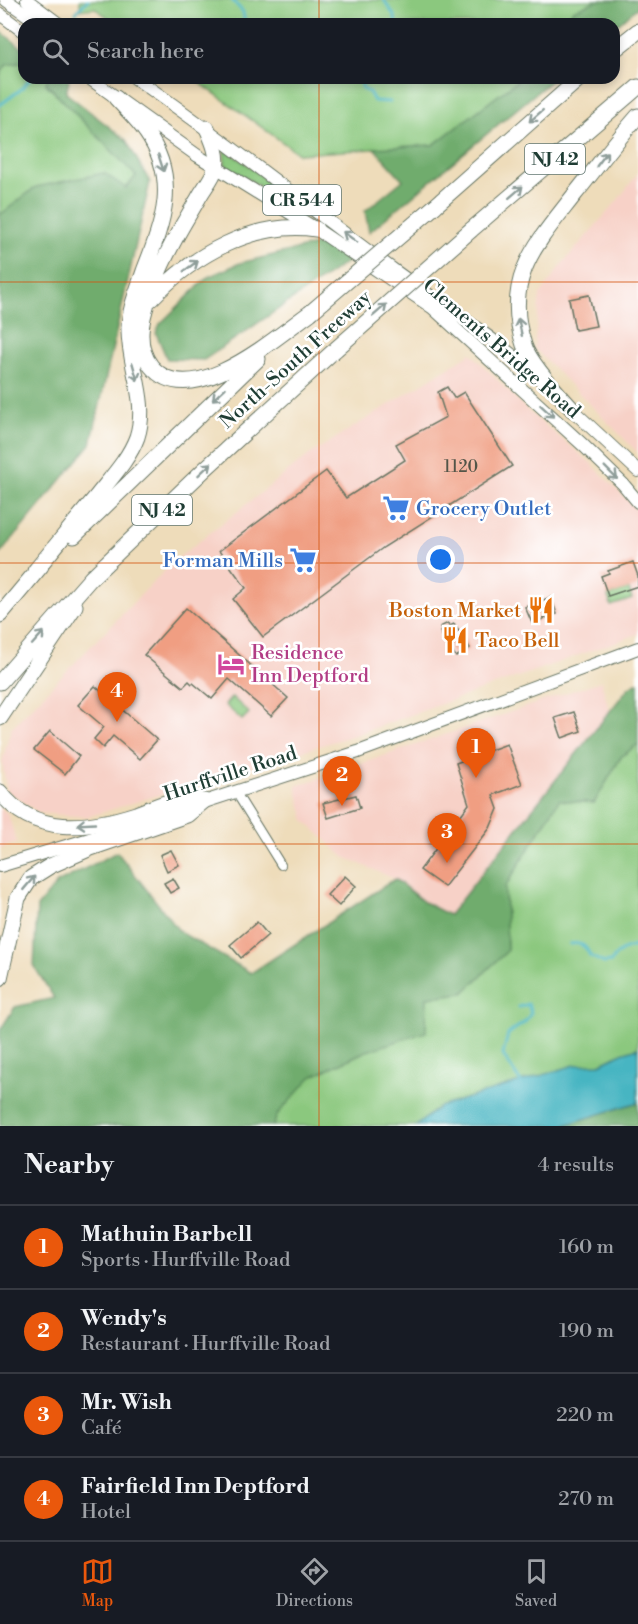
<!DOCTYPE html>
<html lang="en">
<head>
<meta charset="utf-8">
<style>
	body { margin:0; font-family:"Libre Bodoni",serif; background:#242831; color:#f1f3f6 }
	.you { position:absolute; left:441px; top:560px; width:21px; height:21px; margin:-15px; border:4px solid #fff; border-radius:50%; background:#1a73e8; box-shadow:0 0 0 9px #1a73e833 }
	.badge { display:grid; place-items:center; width:39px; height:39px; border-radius:50%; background:#ea580c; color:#fff; font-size:20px; font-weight:700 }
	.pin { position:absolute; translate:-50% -50px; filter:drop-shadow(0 2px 3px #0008) }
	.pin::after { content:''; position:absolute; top:32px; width:21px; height:18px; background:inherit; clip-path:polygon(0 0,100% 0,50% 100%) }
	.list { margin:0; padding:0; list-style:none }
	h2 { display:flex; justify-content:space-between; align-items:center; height:78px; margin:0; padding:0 24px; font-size:26px }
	h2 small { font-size:20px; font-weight:400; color:#9ea1a6 }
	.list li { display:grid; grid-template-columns:39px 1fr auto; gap:18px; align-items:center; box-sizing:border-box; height:84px; padding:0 24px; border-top:2px solid #363941 }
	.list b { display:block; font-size:22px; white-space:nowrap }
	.list p { margin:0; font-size:20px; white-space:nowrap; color:#9ea1a6 }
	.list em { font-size:20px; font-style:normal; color:#9ea1a6 }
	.icon { flex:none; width:33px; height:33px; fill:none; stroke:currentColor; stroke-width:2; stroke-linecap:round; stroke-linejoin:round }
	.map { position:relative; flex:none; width:638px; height:1126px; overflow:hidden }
	.search { position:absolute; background:#171b24; box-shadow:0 3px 9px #0003; left:18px; right:18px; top:18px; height:66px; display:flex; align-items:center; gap:15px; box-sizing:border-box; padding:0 21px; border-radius:18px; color:#9ea1a6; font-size:22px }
	.sheet { height:414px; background:#171b24 }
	nav { display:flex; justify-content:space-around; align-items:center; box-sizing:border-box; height:84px; border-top:2px solid #363941; background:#171b24; font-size:16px; color:#9ea1a6 }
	nav a { display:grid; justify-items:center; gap:3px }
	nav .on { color:#ea580c }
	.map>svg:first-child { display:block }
	.built { fill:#f7d1c7 }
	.green { fill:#8bc87e; stroke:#558259; stroke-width:1.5 }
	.forest { fill:#70ac6d; stroke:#487450; stroke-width:1.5 }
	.water { fill:#47b5c2; stroke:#33797b; stroke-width:1.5 }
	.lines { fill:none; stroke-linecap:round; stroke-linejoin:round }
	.stream { stroke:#47b5c2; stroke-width:3 }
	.building { fill:#f09e82 }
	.minor-casing { stroke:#677563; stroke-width:10 }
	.primary-casing { stroke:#677563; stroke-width:14 }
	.motorway-casing { stroke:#677563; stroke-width:17 }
	.minor { stroke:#fff; stroke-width:8 }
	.primary { stroke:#fff; stroke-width:12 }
	.motorway { stroke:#fff; stroke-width:15 }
	.motorway-bridge-casing { stroke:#677563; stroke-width:17; stroke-linecap:butt }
	.motorway-bridge { stroke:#fff; stroke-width:15 }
	.oneway { stroke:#8f9e9a }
	.grid { fill:none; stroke:#d45610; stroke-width:1.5; stroke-opacity:0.55 }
	.labels { text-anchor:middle; stroke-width:5; stroke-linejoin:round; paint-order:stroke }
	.number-label { font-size:16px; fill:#535548 }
	.shield { fill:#fff; stroke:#627771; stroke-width:1.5 }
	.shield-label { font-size:18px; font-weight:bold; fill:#1f3d34 }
	.street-label { font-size:20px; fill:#1f3d34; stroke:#fff }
	.shop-label { font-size:20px; fill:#366cbe; stroke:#fff; text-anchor:start }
	.food-label { font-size:20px; fill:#c56008; stroke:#fff; text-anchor:end }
	.hotel-label { font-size:20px; fill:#b23c85; stroke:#fff; text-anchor:start }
</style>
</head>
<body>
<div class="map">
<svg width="638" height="1126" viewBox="0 0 638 1126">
	<rect width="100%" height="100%" fill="#fff"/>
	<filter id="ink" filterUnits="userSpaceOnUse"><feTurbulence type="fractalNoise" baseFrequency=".0167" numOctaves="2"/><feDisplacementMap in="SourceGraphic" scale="12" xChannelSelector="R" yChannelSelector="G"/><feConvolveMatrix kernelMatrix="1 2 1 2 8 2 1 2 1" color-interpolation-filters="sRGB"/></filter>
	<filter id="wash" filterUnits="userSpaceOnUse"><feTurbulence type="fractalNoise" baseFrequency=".008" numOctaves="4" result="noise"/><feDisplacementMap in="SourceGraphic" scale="24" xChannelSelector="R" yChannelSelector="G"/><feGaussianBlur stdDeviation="1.35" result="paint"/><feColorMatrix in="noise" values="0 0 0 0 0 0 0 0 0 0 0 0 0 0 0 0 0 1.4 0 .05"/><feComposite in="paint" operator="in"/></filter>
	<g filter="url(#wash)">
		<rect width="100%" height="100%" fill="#eedcba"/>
		<path class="built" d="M638,173V453L534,348L540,295L562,264L617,201Z
			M471,353L528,411L591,463L638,511V634L355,735L87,817L39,813L7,791L2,762L11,728L173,562L309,455Z
			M601,681L610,712L449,915L424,902L395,879L344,857L305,821L296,786Z
			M0,807L8,814L17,843L0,848Z"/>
		<path class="green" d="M80,0H599L573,10L565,24H117L95,8L80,10Z
			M24,62V78H48L46,84L137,176L126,188L36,187L0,215V75L6,65Z
			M193,78H521L433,145L299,154Z
			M224,149L247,164L305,212L303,213L225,165Z
			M629,589L632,599L611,606L608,596Z
			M232,697L249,713L242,720L225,705Z
			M638,744V1048L622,1053L600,1064L575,1065L439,1107L416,1126H274L276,1116L310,1077L364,1052L427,997L463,993L507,951L505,887L559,800L594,803L621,757Z"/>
		<path class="forest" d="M599,0H638V7L614,27V24H565L573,10Z
			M0,31L24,49V62L6,65L0,75Z
			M48,78H65L69,81L66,93L126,140L150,182L91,444L0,554V215L36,187L104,173L126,188L136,176L46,83Z
			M521,78H554L369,232L365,211L403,180L374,148L433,145Z
			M323,243L350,260L204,360L167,359L156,333L160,324L208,277L240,263Z
			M638,682V744L621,757L594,803L559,800L505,887L507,951L463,993L427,997L426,1032L364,1052L311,1077L276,1116L274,1126H0V1030L15,1007L54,998L34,966L37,907L57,883L117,852L180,932L251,973L395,879L424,902L449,915L629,687Z
			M638,1102V1126H561Z"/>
		<path class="water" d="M638,1048V1102L561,1126H416L439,1107L575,1065L600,1064L622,1053Z"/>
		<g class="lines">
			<path class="stream" d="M232,0L243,12L245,24
				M384,0L395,17L396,24
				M76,12L88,0
				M266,78L268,83L276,85L281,84
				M367,78L362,84V89L369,92L374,101L390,102
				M429,78L436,84L445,78
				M0,105L20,90L31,78
				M570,944C580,942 586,945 590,956L604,963L611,962C617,951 626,947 638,946
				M519,1007L528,1004L531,1013L525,1022L508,1034L503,1055L522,1084"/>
		</g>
		<g id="blocks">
			<path class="building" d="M589,295L596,326L575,330L569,299Z
				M447,387L454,398L464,392L512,466L384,547L263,637L233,599L246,588L219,551L326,471L346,498L405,460L396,444L446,417L438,392Z
				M633,562L638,576V586L608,596L601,576L609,573L608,571Z
				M551,597L557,614L532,623L525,607Z
				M186,608L288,698L271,716L229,679L212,699L193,683L192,684L189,681L183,687L144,655Z
				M448,623L450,626L454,624L470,648L456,657L440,632L442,631L440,627Z
				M95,686L157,740L140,759L113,736L103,748L94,739L104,727L78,705Z
				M574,712L581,731L562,738L555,718Z
				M50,731L79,756L65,774L34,750Z
				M507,744L522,784L493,795L498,809L490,828L444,887L420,870L469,804L456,763Z
				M356,795L360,808L328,818L323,803Z
				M171,850L179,865L167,871L160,855Z
				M345,876L356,886L339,906L327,895Z
				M173,878L179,888L170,893L164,883Z
				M257,922L268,935L241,958L230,945Z"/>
		</g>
	</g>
	<g filter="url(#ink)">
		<use href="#blocks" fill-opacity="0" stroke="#677563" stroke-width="1.5"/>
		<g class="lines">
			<defs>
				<path id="minor" d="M235,791L281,865"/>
				<path id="primary" d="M6,0L40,24
					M27,0L59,24
					M0,14L24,32
					M89,78L198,156L316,229L433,308L583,445L623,484L638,502
					M135,78C224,139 308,207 395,271C444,307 496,338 541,380
					M566,404L638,471
					M0,866L106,834L358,752L638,648"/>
				<path id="motorway" d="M614,50L638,31
					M207,128C212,140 219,154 216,167C213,178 203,189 198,199C182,226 165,254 154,284C144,309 132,342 151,366C190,414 276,337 310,313
					M435,206L580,78
					M471,230L638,87
					M151,299C193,255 254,220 316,229
					M573,410C560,396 529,362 524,345C502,278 537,243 575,194C596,168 616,141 638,116
					M74,536L258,359
					M35,571C55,547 75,522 96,497C110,479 129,459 137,437C149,400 128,365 129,328C129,310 138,289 144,271C163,222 180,180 146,132C138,120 126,109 116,98
					M0,615L41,566
					M0,682L91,578L205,469L336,349
					M0,718L75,606
					M0,792C34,837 89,829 136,814C150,809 166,801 181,799C188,798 197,800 204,801
					M0,978L18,898L31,878L50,866L91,848L187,815L204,801"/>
			</defs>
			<use href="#minor" class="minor-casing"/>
			<use href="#primary" class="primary-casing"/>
			<use href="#motorway" class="motorway-casing"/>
			<use href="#minor" class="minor"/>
			<use href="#primary" class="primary"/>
			<use href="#motorway" class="motorway"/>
			<defs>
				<path id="motorway-bridge" d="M310,313L435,206
					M336,349L471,230"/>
			</defs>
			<use href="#motorway-bridge" class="motorway-bridge-casing"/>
			<use href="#motorway-bridge" class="motorway-bridge"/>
		</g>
		<defs><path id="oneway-shaft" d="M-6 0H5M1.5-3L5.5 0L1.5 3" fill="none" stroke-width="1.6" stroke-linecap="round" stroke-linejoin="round" transform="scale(1.5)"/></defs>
		<g class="oneway">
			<use href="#oneway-shaft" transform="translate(536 116) rotate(139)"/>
			<use href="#oneway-shaft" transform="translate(602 159) rotate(-53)"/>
			<use href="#oneway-shaft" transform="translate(161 163) rotate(72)"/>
			<use href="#oneway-shaft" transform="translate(516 192) rotate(-41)"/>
			<use href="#oneway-shaft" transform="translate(350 237) rotate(-143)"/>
			<use href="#oneway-shaft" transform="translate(191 266) rotate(-36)"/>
			<use href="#oneway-shaft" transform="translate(380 310) rotate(-41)"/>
			<use href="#oneway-shaft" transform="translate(520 327) rotate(-102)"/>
			<use href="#oneway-shaft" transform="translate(135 372) rotate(74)"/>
			<use href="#oneway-shaft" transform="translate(219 394) rotate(137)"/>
			<use href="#oneway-shaft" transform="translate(547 411) rotate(42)"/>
			<use href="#oneway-shaft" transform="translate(205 469) rotate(-43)"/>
			<use href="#oneway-shaft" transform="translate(611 473) rotate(45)"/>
			<use href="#oneway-shaft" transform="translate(38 638) rotate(-48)"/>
			<use href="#oneway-shaft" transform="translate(86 824) rotate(177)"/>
			<use href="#oneway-shaft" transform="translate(29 883) rotate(-50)"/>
		</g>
	</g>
	<path class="grid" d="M319,0V24M319,78V1126M0,282H638M0,563H638M0,844H638"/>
	<defs>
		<symbol id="supermarket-bare" viewBox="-9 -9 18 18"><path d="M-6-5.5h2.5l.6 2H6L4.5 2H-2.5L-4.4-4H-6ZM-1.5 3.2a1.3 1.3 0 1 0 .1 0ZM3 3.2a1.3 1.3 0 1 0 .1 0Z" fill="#3f7fe0" stroke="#fff" stroke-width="2.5" paint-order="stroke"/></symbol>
		<symbol id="restaurant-bare" viewBox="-9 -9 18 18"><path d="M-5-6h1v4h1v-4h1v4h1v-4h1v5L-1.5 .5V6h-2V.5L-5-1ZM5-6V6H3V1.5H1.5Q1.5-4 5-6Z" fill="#e8710a" stroke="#fff" stroke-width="2.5" paint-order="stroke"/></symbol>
		<symbol id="hotel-bare" viewBox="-9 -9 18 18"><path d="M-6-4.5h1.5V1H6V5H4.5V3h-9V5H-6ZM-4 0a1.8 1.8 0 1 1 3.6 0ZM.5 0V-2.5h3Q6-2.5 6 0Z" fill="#d1479c" stroke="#fff" stroke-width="2.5" paint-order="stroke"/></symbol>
	</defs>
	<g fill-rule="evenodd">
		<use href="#supermarket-bare" x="377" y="489" width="38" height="38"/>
		<use href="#supermarket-bare" x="284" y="541" width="38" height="38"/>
		<use href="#restaurant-bare" x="522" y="591" width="38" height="38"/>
		<use href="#restaurant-bare" x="436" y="621" width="38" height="38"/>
		<use href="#hotel-bare" x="212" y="645" width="38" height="38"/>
	</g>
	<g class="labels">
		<g class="number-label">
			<text x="461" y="472">1120</text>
		</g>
		<g class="shield">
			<rect x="525" y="144" width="60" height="30" rx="4.5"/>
			<rect x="263" y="185" width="78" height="30" rx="4.5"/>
			<rect x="132" y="495" width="60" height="30" rx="4.5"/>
		</g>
		<g class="shield-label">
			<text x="555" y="165">NJ 42</text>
			<text x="302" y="206">CR 544</text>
			<text x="162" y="516">NJ 42</text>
		</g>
		<g class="street-label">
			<text transform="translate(502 348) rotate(41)" y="7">Clements Bridge Road</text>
			<text transform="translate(295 359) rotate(-42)" y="7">North-South Freeway</text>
			<text transform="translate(230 773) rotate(-18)" y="7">Hurffville Road</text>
		</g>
		<g class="shop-label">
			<text x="416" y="515">Grocery Outlet</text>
			<text x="283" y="567" text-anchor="end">Forman Mills</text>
		</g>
		<g class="food-label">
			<text x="521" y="617">Boston Market</text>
			<text x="475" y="647" text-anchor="start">Taco Bell</text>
		</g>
		<g class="hotel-label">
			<text x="251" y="659">Residence<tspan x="251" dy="23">Inn Deptford</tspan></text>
		</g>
	</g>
</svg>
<div class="you"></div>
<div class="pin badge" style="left:476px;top:778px">1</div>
<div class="pin badge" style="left:342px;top:806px">2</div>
<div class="pin badge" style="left:447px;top:863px">3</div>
<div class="pin badge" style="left:117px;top:722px">4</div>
<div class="search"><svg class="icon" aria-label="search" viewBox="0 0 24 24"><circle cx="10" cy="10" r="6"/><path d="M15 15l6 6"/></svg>Search here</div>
</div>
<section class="sheet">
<h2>Nearby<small>4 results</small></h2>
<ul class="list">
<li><span class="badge">1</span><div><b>Mathuin Barbell</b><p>Sports · Hurffville Road</p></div><em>160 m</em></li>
<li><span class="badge">2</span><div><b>Wendy's</b><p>Restaurant · Hurffville Road</p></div><em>190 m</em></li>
<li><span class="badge">3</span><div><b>Mr. Wish</b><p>Café</p></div><em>220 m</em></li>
<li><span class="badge">4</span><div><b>Fairfield Inn Deptford</b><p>Hotel</p></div><em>270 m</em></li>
</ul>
</section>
<nav>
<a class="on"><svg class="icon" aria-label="map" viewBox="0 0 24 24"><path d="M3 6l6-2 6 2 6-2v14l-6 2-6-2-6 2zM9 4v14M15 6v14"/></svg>Map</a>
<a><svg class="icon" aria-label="directions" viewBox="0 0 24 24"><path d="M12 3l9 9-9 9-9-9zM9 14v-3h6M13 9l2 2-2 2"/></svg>Directions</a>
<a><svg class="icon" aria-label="saved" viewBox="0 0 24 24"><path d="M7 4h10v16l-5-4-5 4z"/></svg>Saved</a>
</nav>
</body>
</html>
